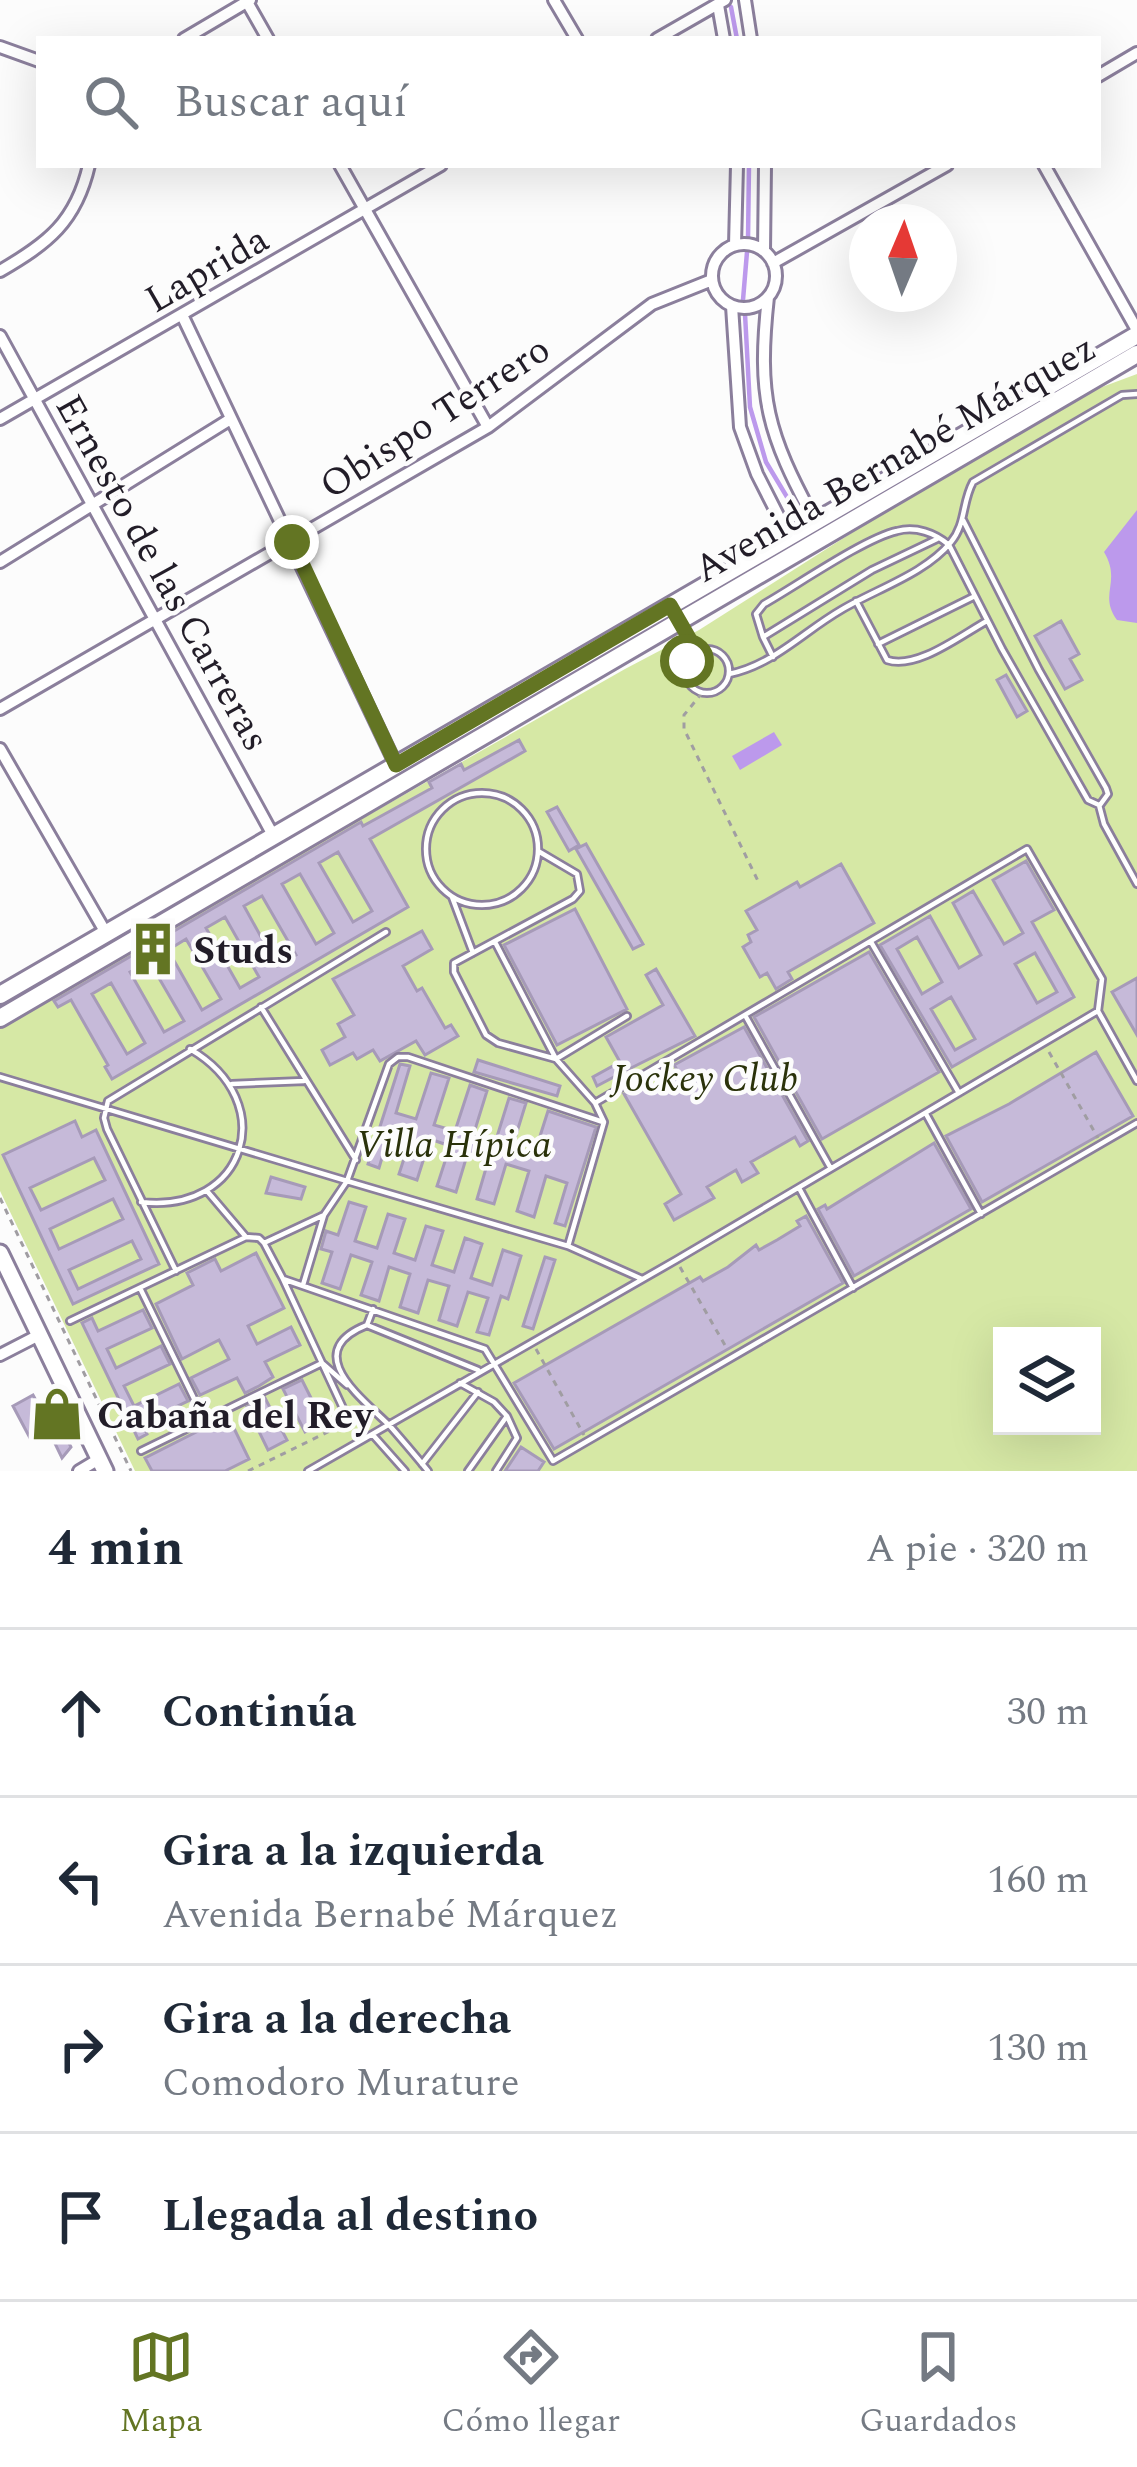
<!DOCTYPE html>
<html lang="es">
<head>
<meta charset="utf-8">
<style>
	body { margin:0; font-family:Spectral,serif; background:#f2f2f3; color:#1f2937 }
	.controls { position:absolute; right:36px; bottom:36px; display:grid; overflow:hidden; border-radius:0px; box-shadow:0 12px 48px #0002 }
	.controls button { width:108px; height:108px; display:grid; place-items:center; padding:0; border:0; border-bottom:3px solid #e0e1e3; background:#fff; color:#1f2937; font:60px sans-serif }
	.compass { position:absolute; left:849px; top:204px; width:108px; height:108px; border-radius:50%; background:#fff; box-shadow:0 12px 48px #0002; rotate:2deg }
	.stop { position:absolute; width:36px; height:36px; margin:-27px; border:9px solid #637523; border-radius:50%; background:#fff }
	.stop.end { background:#637523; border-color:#fff; box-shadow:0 3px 12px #0008 }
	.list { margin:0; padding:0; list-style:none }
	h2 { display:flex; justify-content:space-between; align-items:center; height:156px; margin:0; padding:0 48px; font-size:51px }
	h2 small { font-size:39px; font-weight:400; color:#747a83 }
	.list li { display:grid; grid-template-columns:78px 1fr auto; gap:36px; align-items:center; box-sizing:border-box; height:168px; padding:0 48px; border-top:3px solid #e0e1e3 }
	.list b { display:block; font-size:45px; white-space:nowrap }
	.list p { margin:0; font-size:39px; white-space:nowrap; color:#747a83 }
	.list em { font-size:39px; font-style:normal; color:#747a83 }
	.icon { flex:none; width:66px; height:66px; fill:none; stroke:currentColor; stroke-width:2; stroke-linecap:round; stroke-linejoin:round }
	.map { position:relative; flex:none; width:1137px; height:1471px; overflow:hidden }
	.search { position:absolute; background:#fff; box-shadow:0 12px 48px #0002; left:36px; right:36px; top:36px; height:132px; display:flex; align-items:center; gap:30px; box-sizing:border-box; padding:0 42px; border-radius:0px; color:#747a83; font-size:45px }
	.sheet { height:828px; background:#fff }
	nav { display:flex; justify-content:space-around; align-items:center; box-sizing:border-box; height:168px; border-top:3px solid #e0e1e3; background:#fff; font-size:33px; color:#747a83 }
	nav a { display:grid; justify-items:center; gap:6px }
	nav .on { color:#637523 }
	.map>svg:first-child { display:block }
	.green { fill:#d6e8a5; fill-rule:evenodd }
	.water { fill:#bc99ec }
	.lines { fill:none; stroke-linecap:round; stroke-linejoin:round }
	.stream { stroke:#bc99ec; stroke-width:4.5 }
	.building { fill:#c6bad9; stroke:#a69ab8; stroke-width:3; fill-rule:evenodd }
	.lane-casing { stroke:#8b7f9c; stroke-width:10 }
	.street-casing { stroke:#8b7f9c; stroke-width:16 }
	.secondary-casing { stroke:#8b7f9c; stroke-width:21 }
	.primary-casing { stroke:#8b7f9c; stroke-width:22 }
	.path { stroke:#a09da2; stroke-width:3; stroke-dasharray:6 6; stroke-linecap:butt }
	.lane { stroke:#fff; stroke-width:4.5 }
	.street { stroke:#fff; stroke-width:10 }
	.secondary { stroke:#fff; stroke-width:15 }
	.primary { stroke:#fff; stroke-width:16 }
	.route { stroke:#637523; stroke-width:15 }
	.labels { text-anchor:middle; stroke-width:9; stroke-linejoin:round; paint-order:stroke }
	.street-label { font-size:39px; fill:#221d28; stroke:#fcfcfc }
	.poi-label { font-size:39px; font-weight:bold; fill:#221d28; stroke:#fcfcfc; text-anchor:start }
	.park-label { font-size:39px; font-style:italic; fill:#2a320a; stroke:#fcfcfc }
</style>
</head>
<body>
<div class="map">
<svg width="1137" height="1471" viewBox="0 0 1137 1471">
	<rect width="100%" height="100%" fill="#fcfcfc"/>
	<path class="green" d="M1137,374V1471H135L0,1191V1029L47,998L625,669L699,630L908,497L1094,390ZM1002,1336H1092V1426H1002Z"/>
	<path class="water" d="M1137,510V623L1117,620C1098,594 1122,582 1104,552Z
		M774,732L782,745L740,770L732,756Z"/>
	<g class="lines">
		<path class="stream" d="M731,7L737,39
			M748,240L749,165
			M743,300L747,252
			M745,314L750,407L766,462L802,522"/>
	</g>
	<path class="building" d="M1061,621L1079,654L1070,659L1082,680L1065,689L1035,636Z
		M1006,675L1027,711L1017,717L997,680Z
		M519,740L525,751L370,839L408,907L112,1079L105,1067L108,1065L71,1000L58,1007L54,1001L361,822L363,826L432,788L429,782L461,764L464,770ZM338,852L372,911L353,922L319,863ZM300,874L334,933L316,944L282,884ZM262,896L296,955L277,966L244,906ZM225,917L259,977L240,988L206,928ZM186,939L221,999L202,1010L168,950ZM149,961L184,1021L164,1032L130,972ZM111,983L145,1043L127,1054L92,994Z
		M557,807L579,845L569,851L547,812Z
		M586,844L643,944L633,949L576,849Z
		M1026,861L1054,910L1032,922L1074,997L952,1067L880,945L930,916L959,968L981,955L953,903L973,891L1004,944L1023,933L993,880ZM917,937L942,982L922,994L897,949ZM1035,953L1057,992L1037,1003L1015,964ZM951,997L975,1039L955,1050L931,1009Z
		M841,864L874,923L788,972L792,979L776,989L767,973L760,977L743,947L751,942L748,935L757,930L746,911L797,882L800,887Z
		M575,909L627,1009L557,1045L504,945Z
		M422,931L432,949L403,966L417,991L422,988L445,1028L451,1025L458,1036L425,1055L416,1041L380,1061L373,1050L357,1059L353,1053L330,1065L322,1050L345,1037L338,1024L354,1015L333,979Z
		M869,952L939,1072L822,1139L754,1017Z
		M656,969L695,1036L625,1071L628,1076L617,1082L614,1077L597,1086L593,1077L620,1062L606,1037L663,1005L646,975Z
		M1137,978V1035L1112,992Z
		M744,1027L808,1141L800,1146L795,1137L751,1162L758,1173L742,1182L736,1170L707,1187L714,1198L674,1220L665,1204L681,1194L624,1094L648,1084L653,1092L681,1076L674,1065Z
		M1096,1052L1133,1116L982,1202L946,1136L1009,1104Z
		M478,1060L560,1086L557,1096L474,1072Z
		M400,1064L410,1066L396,1113L416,1119L431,1073L449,1078L434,1125L455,1131L470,1085L487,1091L473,1136L495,1143L509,1098L526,1103L512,1148L534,1155L548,1111L596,1127L565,1226L555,1223L567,1183L546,1176L534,1217L517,1211L529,1171L506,1164L494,1204L477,1199L489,1158L468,1152L456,1192L437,1186L450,1146L430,1139L417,1180L399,1174L412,1134L391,1127L379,1168L368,1164Z
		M75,1121L82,1137L96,1130L159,1264L73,1304L3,1155ZM94,1158L105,1180L41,1210L30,1188ZM113,1199L123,1219L59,1249L50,1229ZM132,1241L141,1259L78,1289L69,1270Z
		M934,1143L971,1209L854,1276L818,1209L825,1205L827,1209Z
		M271,1177L305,1187L301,1199L266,1193Z
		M349,1202L366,1207L355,1241L377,1248L388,1214L405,1219L394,1253L415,1260L426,1226L443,1231L432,1265L454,1272L465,1238L482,1244L471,1278L492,1285L503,1250L521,1256L508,1299L501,1296L489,1335L477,1332L488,1298L468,1292L457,1326L439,1320L449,1286L428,1280L418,1313L400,1307L410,1274L389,1267L379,1301L361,1295L372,1262L351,1255L340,1289L322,1283L332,1252L321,1249L326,1231L338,1235Z
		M806,1216L843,1283L554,1449L514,1383L700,1277L703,1281L728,1267L756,1245L759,1250L777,1240L800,1226L797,1221Z
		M256,1253L284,1308L248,1326L257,1344L291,1327L300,1345L265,1362L273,1377L259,1386L245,1393L237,1378L200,1395L191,1378L229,1359L219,1340L182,1359L156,1304L193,1285L187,1273L215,1259L221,1271Z
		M545,1257L555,1260L533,1329L523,1326Z
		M143,1310L152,1328L107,1349L116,1368L161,1346L170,1364L124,1386L134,1406L179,1384L188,1401L142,1423L147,1434L138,1439L82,1323L92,1318L98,1331Z
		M302,1380L323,1422L305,1432L283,1389Z
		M33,1395L39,1406L52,1399L65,1422L60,1425L71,1447L62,1458L49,1431L31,1440L13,1406Z
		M265,1398L287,1440L268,1450L247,1407Z
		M228,1416L249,1459L225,1471H152L145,1458Z
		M521,1447L544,1462L538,1471H505Z"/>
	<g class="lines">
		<defs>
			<path id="lane" d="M963,520L1039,670L1106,788L1108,794L1100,805
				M856,601L887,660C917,670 961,635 987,621
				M682,626L697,651
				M763,637L756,614L764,604C796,586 865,538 897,531C916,526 935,533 949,545L1002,649L1088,800L1099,805L1104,824L1137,884
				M878,644L975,596
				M685 671a22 22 0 1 1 44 0a22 22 0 1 1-44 0Z
				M773,657L763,637L872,570L937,539
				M729,674C773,665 803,632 841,610C876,589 925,574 951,542C966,524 962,502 973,482L1122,395L1137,394
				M426 849a56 56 0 1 1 112 0a56 56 0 1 1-112 0Z
				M538,851L577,874L580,891L573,899L454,963V972L486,1035L498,1043L556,1059L595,1103
				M452,897L473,953
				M495,942L556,1059L627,1016
				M871,942L959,1093
				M261,1007L356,1160
				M746,1017L830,1167
				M0,1077L347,1181L324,1215L303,1285
				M232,1084L304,1081
				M926,1114L981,1214
				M799,1188L853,1288
				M207,1191L246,1237
				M141,1202C246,1214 281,1102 190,1049
				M264,1243L283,1279L485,1349L553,1461L1137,1123
				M568,1246L347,1181L389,1064L398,1057H408L603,1122
				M176,1271L107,1129L104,1118L108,1101L386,932
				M283,1279L349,1421
				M642,1279L568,1246L604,1122L595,1103L1027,849L1102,979L1098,1011L1137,1081
				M140,1288L203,1417
				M373,1309L367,1325C299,1352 362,1398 390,1426C403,1441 416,1456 428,1471
				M70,1321L246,1237L259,1238L264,1243L324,1215
				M367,1325L478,1370
				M460,1383L494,1402L507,1416L468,1471
				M373,1435L405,1471
				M141,1451L322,1363L347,1385
				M422,1464L478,1392
				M308,1471L676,1260L1096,1012
				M496,1471L517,1438L507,1416"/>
			<path id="street" d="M554,0L577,39
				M745,0L751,39
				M247,2L268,39
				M718,5L724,39
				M184,39L250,0
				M657,39L725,0
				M0,47L39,61
				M1098,76L1137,53
				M340,165L488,427
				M1044,165L1137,330
				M712 276a32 32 0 1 1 64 0a32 32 0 1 1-64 0Z
				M735,245L737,165
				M764,251L765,165
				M773,263L947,165
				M0,271C48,243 76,222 89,165
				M768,297C757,397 767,433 815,521
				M732,306L740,427L757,474L789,537
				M183,317L396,765
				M0,336L274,837
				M0,419L441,165
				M0,562L229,420
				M0,709L488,427L652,304L712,280
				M0,749L106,933
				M0,1355L39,1335
				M79,1471L99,1459"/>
			<path id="secondary" d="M0,1253L105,1471"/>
			<path id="primary" d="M0,995L1137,335
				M0,1018L1137,354"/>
		</defs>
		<use href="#lane" class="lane-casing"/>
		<use href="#street" class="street-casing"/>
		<use href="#secondary" class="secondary-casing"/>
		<use href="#primary" class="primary-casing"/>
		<path class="path" d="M702,693L684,715V729L758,881
			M1049,1052L1098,1138
			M0,1198L131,1471
			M680,1267L726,1347
			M536,1349L584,1435
			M248,1471L342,1425"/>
		<use href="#lane" class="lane"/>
		<use href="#street" class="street"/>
		<use href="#secondary" class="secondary"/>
		<use href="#primary" class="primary"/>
	</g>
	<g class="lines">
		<path class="route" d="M292,542L396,765L670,605L697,652L687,661"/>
	</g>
	<defs>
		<symbol id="building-bare" viewBox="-9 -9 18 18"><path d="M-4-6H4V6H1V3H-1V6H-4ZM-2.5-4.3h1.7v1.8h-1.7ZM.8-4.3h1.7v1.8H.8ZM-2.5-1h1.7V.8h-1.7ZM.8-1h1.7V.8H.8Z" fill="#637523" stroke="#fcfcfc" stroke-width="2.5" paint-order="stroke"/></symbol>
		<symbol id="shop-bare" viewBox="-9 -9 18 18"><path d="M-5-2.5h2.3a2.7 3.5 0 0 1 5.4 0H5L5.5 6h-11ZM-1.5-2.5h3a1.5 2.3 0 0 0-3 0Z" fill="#637523" stroke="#fcfcfc" stroke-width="2.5" paint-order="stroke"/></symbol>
	</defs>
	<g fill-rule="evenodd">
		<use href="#building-bare" x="115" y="911" width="76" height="76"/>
		<use href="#shop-bare" x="19" y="1376" width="76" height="76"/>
	</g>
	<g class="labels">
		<g class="street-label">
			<text transform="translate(206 268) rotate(-30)" y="14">Laprida</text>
			<text transform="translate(434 416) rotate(-33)" y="14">Obispo Terrero</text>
			<text transform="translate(894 457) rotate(-30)" y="14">Avenida Bernabé Márquez</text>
			<text transform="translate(164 572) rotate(61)" y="14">Ernesto de las Carreras</text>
		</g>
		<g class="poi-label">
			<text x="193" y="963">Studs</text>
			<text x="97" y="1428">Cabaña del Rey</text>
		</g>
		<g class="park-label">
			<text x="705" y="1091">Jockey Club</text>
			<text x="454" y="1157">Villa Hípica</text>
		</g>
	</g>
</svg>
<div class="controls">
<button><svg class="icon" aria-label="layers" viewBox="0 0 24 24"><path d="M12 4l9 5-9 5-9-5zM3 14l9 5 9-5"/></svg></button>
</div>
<svg class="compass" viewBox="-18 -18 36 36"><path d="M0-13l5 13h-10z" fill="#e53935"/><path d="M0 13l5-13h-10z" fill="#747a83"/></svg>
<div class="stop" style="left:687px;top:661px"></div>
<div class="stop end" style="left:292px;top:542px"></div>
<div class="search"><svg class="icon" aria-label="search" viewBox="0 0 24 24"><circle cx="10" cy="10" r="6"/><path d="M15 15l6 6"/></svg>Buscar aquí</div>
</div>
<section class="sheet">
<h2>4 min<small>A pie · 320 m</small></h2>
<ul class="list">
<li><svg class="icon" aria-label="ahead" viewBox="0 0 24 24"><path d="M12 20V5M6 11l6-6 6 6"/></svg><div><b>Continúa</b></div><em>30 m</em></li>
<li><svg class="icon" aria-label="left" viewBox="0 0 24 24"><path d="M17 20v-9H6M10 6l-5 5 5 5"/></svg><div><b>Gira a la izquierda</b><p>Avenida Bernabé Márquez</p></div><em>160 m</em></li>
<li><svg class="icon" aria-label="right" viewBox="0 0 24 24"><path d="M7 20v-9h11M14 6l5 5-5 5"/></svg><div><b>Gira a la derecha</b><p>Comodoro Murature</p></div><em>130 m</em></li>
<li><svg class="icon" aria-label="arrive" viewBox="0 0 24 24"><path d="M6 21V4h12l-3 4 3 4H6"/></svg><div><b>Llegada al destino</b></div></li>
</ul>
</section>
<nav>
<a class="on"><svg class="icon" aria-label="map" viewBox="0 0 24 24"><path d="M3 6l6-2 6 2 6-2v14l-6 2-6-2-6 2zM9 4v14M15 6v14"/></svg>Mapa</a>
<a><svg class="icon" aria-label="directions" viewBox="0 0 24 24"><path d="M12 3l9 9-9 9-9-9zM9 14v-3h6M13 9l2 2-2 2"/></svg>Cómo llegar</a>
<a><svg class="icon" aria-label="saved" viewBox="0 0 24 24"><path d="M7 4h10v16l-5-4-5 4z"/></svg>Guardados</a>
</nav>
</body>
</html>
